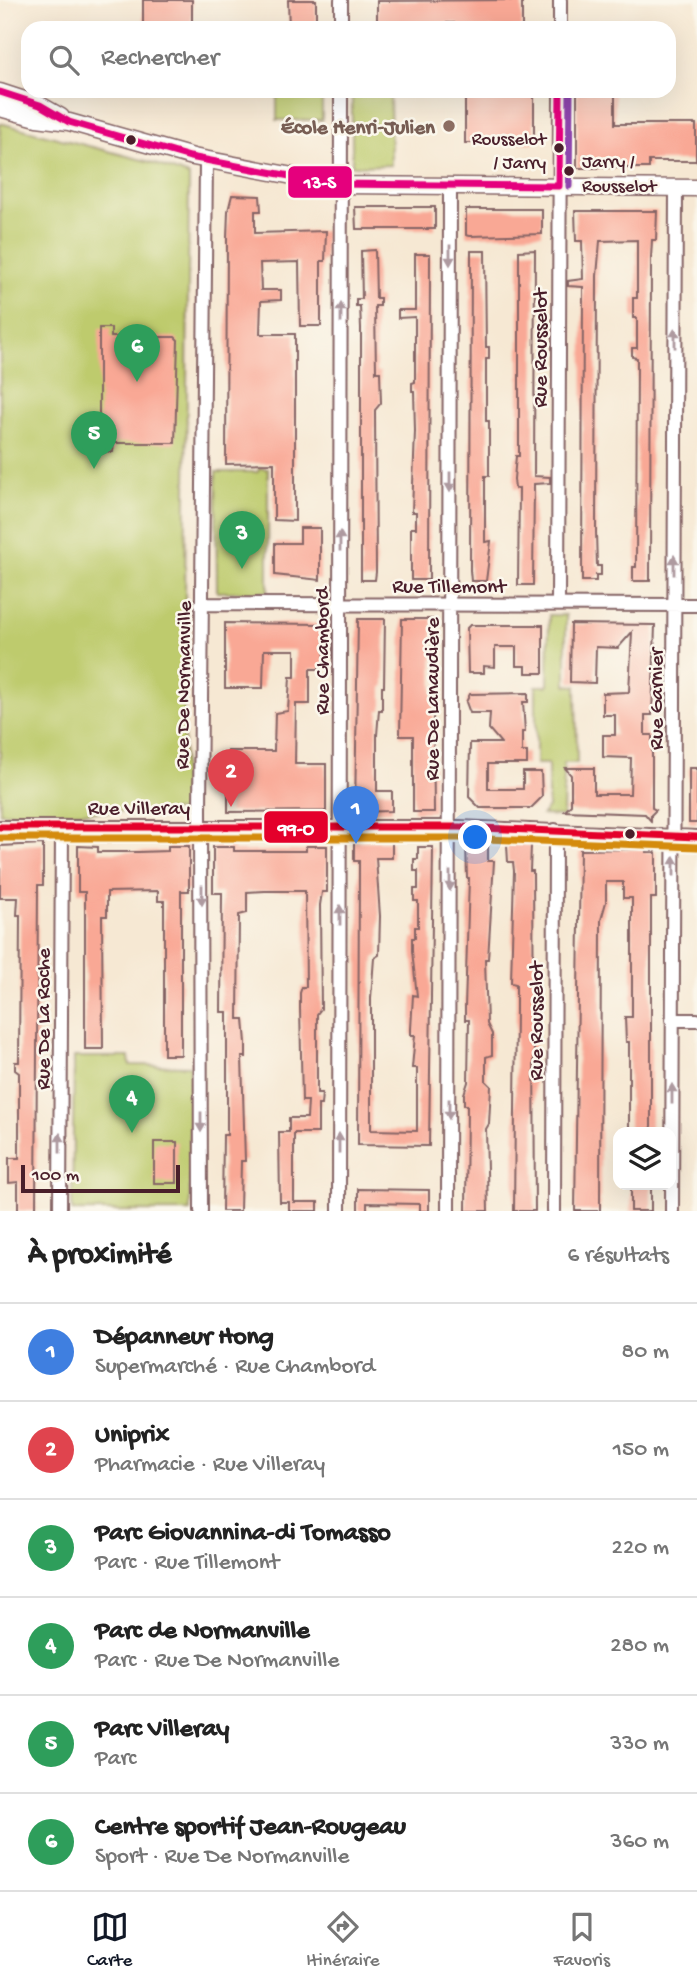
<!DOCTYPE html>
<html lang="fr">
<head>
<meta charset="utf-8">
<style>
	body { margin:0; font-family:"Gochi Hand",sans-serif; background:#f6f6f6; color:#222 }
	.controls { position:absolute; right:21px; bottom:21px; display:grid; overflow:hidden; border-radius:14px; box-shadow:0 7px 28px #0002 }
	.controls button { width:63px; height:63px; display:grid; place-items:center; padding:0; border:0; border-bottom:2px solid #e0e0e0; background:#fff; color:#222; font:35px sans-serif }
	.scale { position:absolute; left:21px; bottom:18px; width:159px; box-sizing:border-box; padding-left:7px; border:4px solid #4a1f2b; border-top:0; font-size:19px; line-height:24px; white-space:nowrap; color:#4a1f2b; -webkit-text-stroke:5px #fbf7ec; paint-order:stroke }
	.you { position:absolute; left:476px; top:838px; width:24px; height:24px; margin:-18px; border:5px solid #fff; border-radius:50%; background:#1a73e8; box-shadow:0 0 0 10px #1a73e833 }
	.badge { display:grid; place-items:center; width:46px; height:46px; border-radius:50%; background:#111827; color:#fff; font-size:23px; font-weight:700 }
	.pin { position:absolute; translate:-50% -58px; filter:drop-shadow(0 2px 4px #0008) }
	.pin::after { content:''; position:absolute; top:37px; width:24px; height:21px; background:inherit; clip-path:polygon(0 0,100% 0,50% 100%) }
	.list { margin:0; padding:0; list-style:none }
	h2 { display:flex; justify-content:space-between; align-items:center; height:91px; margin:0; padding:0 28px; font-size:30px }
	h2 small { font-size:23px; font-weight:400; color:#767676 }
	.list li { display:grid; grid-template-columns:46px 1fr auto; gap:21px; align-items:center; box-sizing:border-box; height:98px; padding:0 28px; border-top:2px solid #e0e0e0 }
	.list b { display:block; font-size:26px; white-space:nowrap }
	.list p { margin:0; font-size:23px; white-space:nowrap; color:#767676 }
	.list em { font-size:23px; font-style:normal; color:#767676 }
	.icon { flex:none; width:38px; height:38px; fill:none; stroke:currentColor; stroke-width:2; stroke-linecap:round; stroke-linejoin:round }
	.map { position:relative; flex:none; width:697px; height:1211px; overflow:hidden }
	.search { position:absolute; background:#fff; box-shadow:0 7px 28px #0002; left:21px; right:21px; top:21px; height:77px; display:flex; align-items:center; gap:18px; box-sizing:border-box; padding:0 24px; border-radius:21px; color:#767676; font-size:26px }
	.sheet { height:679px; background:#fff }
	nav { display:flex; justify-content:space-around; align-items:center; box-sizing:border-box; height:98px; border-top:2px solid #e0e0e0; background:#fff; font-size:19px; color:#767676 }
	nav a { display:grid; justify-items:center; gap:4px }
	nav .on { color:#111827 }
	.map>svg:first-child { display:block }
	.green { fill:#becb6d; stroke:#84754c; stroke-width:2 }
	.building { fill:#f9a895 }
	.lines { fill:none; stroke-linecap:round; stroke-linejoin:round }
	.minor-casing { stroke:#866566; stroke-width:16 }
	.major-casing { stroke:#866566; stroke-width:19 }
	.minor { stroke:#fff; stroke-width:12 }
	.major { stroke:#fff; stroke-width:16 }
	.bus-1-casing { stroke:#fbf7ec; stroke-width:12 }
	.bus-2-casing { stroke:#fbf7ec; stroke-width:12 }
	.bus-3-casing { stroke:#fbf7ec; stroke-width:12 }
	.bus-4-casing { stroke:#fbf7ec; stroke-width:12 }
	.bus-1 { stroke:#e4002b; stroke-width:7 }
	.bus-2 { stroke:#d48b09; stroke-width:7 }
	.bus-3 { stroke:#e5007d; stroke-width:7 }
	.bus-4 { stroke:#8e44ad; stroke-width:7 }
	.oneway { fill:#ae9aa0 }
	.education-dot { fill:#8d6e63; stroke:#fbf7ec; stroke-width:2.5 }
	.bus-dot { fill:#4a1f2b; stroke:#fbf7ec; stroke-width:2.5 }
	.labels { text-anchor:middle; stroke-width:5; stroke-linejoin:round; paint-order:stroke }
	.bus-label { font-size:19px; fill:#4a1f2b; stroke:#fbf7ec; text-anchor:end }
	.education-label { font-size:21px; font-weight:bold; fill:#785e54; stroke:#fbf7ec; text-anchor:end }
	.street-label { font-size:21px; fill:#4a1f2b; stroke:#fbf7ec }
	.line-badge { stroke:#fbf7ec; stroke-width:2.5 }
	.badge-label { font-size:19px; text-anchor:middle; font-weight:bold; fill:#fff }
</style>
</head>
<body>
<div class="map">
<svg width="697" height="1211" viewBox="0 0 697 1211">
	<rect width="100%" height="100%" fill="#fbf7ec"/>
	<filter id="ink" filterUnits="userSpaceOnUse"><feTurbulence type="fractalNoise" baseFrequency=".0143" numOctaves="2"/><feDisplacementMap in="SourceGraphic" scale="14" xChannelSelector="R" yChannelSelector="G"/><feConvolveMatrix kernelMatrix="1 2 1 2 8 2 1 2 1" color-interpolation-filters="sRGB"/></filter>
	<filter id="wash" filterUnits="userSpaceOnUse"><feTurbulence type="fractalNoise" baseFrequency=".00686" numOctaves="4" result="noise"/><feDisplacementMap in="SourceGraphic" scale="28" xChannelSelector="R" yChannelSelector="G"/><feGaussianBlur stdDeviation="1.57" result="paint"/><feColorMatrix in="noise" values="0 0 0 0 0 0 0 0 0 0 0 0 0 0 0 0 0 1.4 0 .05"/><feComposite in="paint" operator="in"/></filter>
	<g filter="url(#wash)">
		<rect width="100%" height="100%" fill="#f6e8d3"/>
		<path class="green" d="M352,92H390L391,165L352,166Z
			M277,96H322V120H277Z
			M0,123L150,162L189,176L183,811L0,813Z
			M259,468L268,469V592H217L216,472H258Z
			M549,615H566V685L576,686L577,763H564L563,816L542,815L548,807V764H536V686H548Z
			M74,1057H129L130,1065L190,1066V1211H72Z"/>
		<g id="blocks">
			<path class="building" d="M143,0H192V28H143Z
				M288,0H316V28H289Z
				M522,0V28H458V23H439V28H377V1Z
				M465,91H534V143H465Z
				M577,91H615V124H696V161H649V168H577Z
				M232,195L260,196L261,211H255V233L326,231L325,261H321V326H300L299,262L260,263L261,290H281V300L261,301L260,334H295V521L274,520V463L226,464L227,238L228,211Z
				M355,207H435V229H356Z
				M466,209H542V234L470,236L466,235Z
				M575,211H657L656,240H652L651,258L650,581H633V567H636L637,358L632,357V348H637V318H633V298H637V240L600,241L597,276L596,532L597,566H601V575H596V581H582L583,287L568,286V281L583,279L582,241H576Z
				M375,250L376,298H380V306H375L376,372H380L381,403L375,410L376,572L375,580H361V328L360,306H356V299H362L361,251Z
				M535,250L534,476L550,477V483L534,484L533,585H518L519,488L515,489L514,479L516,456H519V251Z
				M471,251H485L486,347H489V359H486V421H489V476H485V542L491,541L486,581H471L470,570Z
				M415,254H430V257L429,580H411V528H416V512H412L415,431L414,391H412V383L415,382V317L398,318V310H415Z
				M99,328H111V337H175L178,340L175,443H114L113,452H99Z
				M300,528H320V580L275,575V543H300Z
				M358,619H385L384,687H382V710H379L377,735V791H392V811L355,812Z
				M402,619H432L434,812H413V736H400Z
				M225,623L324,624L325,669H310V704H296L295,764H326V811L228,812V751H274L275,713L288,711L290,677H295V650H264L263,688H225Z
				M571,624L655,625L652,715H645V735H652V808L656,810L651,815V821L645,814L565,811L571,805V775L565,768H594V794H630L631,758L603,757V735H615V715H603V693L629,692L632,632L618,648L596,647L595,683L570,682Z
				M470,625H543V673H526V666H516V647H495V667L484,666V673H468L467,628Z
				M528,693V702H523L525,732H522V752H527V764H488V789H523V772H541L542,797L531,808H480L469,797L470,743H501L489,729L490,713H470L466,702L470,694Z
				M689,768H697V823H689Z
				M354,841H392V858H376L380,916L379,955L374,958L371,998V1130L417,1131V1068H412L415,1035H411V1029L413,995L417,996L412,951V938H415V927H418V901H414V889H418V871H414V859H418V847H433L429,1146L358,1145L359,861H354Z
				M466,842H488V861H494L488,959H485L487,1024L492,1034V1055L486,1057V1081L491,1086L489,1124L486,1129L488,1211H466L467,1105H464V1094L468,1082L469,1020H465V1008L469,878H467Z
				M43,844V885H38L36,1211H18V1182L9,1183V1158H19V1073L15,1070V1062H19L20,915H17L18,898H0V846Z
				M507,845H531L530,871H533L535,1211H514L516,1009V984L511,983L514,871L513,862H508Z
				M78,846L98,847V852H138L168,851V846H189V891H181V1055H164V901H158V891L107,892V916H102L103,1049H85V892H78Z
				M306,846H327V892H322L320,905L321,1009L317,1014V1093H322L321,1105H318V1133H294V1202H318V1211H289V1202H280L279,1132H289V1118H307L308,1101H302L300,1008V993L302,987H306L305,891H265L247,892V913L239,915L238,1019H244L246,1043V1057H242L245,1161H241L240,1211H222L223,1135H227V1012H221L222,893H213V847H234V851H306Z
				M646,849V852H656V898H651V1132H629V1042H626L625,1017H632V898H623V882H606V902L601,920L600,1211H575L580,850Z
				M154,1142H177V1183H154Z
				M631,1185H651V1211H631Z
				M358,1189L429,1190V1211H420V1204L367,1203V1211H358Z"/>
		</g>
	</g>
	<g filter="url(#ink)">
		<use href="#blocks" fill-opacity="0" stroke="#866566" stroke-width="2"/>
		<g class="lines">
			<defs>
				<path id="minor" d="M341,0V28
					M560,28V0
					M201,604L697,605
					M558,604L560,91
					M0,827H459L697,837
					M672,1020H697
					M60,1211L62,827
					M201,1211L200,810L206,160
					M339,1211L341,91
					M448,1211L450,186
					M554,1211L555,830
					M672,1211L676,187"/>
				<path id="major" d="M0,92L40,105L61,117
					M0,108L37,118L69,122L193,157L340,185L697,188"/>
			</defs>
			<use href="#minor" class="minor-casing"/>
			<use href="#major" class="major-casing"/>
			<use href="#minor" class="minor"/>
			<use href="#major" class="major"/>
			<defs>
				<path id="bus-1" d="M0,827H459L697,837"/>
				<path id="bus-2" d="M0,838H459L697,847"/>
				<path id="bus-3" d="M0,92L40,105L69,122L190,157L332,184L559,186L560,91"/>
				<path id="bus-4" d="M569,186L570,91"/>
			</defs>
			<use href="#bus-1" class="bus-1-casing"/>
			<use href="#bus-2" class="bus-2-casing"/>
			<use href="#bus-3" class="bus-3-casing"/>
			<use href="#bus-4" class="bus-4-casing"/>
			<use href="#bus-1" class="bus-1"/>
			<use href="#bus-2" class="bus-2"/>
			<use href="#bus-3" class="bus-3"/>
			<use href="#bus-4" class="bus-4"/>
		</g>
		<defs><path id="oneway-solid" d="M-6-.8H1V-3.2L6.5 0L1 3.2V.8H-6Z" transform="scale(1.75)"/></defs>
		<g class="oneway">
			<use href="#oneway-solid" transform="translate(450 255) rotate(90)"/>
			<use href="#oneway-solid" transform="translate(341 313) rotate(-90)"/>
			<use href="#oneway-solid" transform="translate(675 338) rotate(-90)"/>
			<use href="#oneway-solid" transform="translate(450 482) rotate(90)"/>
			<use href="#oneway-solid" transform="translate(340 541) rotate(-90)"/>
			<use href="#oneway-solid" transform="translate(674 565) rotate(-90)"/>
			<use href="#oneway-solid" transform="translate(674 866) rotate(-90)"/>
			<use href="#oneway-solid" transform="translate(450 881) rotate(90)"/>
			<use href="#oneway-solid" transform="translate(202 895) rotate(90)"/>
			<use href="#oneway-solid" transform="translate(340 915) rotate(-90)"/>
			<use href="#oneway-solid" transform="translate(672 1094) rotate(-90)"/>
			<use href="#oneway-solid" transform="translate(449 1109) rotate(90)"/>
			<use href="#oneway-solid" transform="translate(201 1122) rotate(90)"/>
			<use href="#oneway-solid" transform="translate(60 1143) rotate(-90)"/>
			<use href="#oneway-solid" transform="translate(339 1143) rotate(-90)"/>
		</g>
	</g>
	<circle class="education-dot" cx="449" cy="126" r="7"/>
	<g class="bus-dot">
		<circle cx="131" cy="140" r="6"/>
		<circle cx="559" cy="148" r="6"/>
		<circle cx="569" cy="171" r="6"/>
		<circle cx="630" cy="834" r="6"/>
	</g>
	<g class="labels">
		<g class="bus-label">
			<text x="546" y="144">Rousselot<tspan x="546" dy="24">/ Jarry</tspan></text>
			<text x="582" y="167" text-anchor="start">Jarry /<tspan x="582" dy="24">Rousselot</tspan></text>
		</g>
		<g class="education-label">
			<text x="435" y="133">École Henri-Julien</text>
		</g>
		<g class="street-label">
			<text transform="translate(539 348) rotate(-90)" y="7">Rue Rousselot</text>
			<text x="449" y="592">Rue Tillemont</text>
			<text transform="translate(321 651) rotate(-90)" y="7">Rue Chambord</text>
			<text transform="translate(182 685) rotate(-89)" y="7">Rue De Normanville</text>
			<text transform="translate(431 699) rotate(-90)" y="7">Rue De Lanaudière</text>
			<text transform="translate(655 699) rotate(-90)" y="7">Rue Garnier</text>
			<text x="139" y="814">Rue Villeray</text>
			<text transform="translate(42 1019) rotate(-90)" y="7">Rue De La Roche</text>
			<text transform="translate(535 1021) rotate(-90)" y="7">Rue Rousselot</text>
		</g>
	</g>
	<g class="line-badge">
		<rect x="287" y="165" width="66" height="34" rx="7" fill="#e5007d"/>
		<rect x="263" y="810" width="66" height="34" rx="7" fill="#e4002b"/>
	</g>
	<g class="badge-label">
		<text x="320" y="188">13-S</text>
		<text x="296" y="834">99-O</text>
	</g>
</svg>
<div class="controls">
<button><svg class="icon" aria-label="layers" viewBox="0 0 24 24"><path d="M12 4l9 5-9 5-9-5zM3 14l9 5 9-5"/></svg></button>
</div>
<div class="scale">100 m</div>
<div class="you"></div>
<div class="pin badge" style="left:356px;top:844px;background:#3f7fe0">1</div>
<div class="pin badge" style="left:231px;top:807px;background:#e0444e">2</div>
<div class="pin badge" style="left:242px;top:569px;background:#2e9e5b">3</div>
<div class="pin badge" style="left:132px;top:1133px;background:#2e9e5b">4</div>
<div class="pin badge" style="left:94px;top:469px;background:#2e9e5b">5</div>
<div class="pin badge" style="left:137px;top:382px;background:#2e9e5b">6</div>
<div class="search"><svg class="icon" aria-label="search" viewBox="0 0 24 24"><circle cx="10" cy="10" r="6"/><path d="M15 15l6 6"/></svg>Rechercher</div>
</div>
<section class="sheet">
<h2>À proximité<small>6 résultats</small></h2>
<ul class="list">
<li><span class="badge" style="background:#3f7fe0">1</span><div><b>Dépanneur Hong</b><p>Supermarché · Rue Chambord</p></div><em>80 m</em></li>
<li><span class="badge" style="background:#e0444e">2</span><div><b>Uniprix</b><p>Pharmacie · Rue Villeray</p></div><em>150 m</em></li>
<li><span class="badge" style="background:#2e9e5b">3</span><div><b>Parc Giovannina-di Tomasso</b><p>Parc · Rue Tillemont</p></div><em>220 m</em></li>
<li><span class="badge" style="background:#2e9e5b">4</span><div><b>Parc de Normanville</b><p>Parc · Rue De Normanville</p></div><em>280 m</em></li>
<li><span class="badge" style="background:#2e9e5b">5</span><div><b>Parc Villeray</b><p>Parc</p></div><em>330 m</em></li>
<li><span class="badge" style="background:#2e9e5b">6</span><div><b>Centre sportif Jean-Rougeau</b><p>Sport · Rue De Normanville</p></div><em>360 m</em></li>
</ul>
</section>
<nav>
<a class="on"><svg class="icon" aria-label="map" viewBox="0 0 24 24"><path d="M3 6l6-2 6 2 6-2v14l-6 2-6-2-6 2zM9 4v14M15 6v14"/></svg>Carte</a>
<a><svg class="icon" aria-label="directions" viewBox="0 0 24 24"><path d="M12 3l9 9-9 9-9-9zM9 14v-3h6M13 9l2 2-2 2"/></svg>Itinéraire</a>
<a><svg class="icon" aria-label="saved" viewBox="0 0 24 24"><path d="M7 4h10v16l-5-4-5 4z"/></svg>Favoris</a>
</nav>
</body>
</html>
